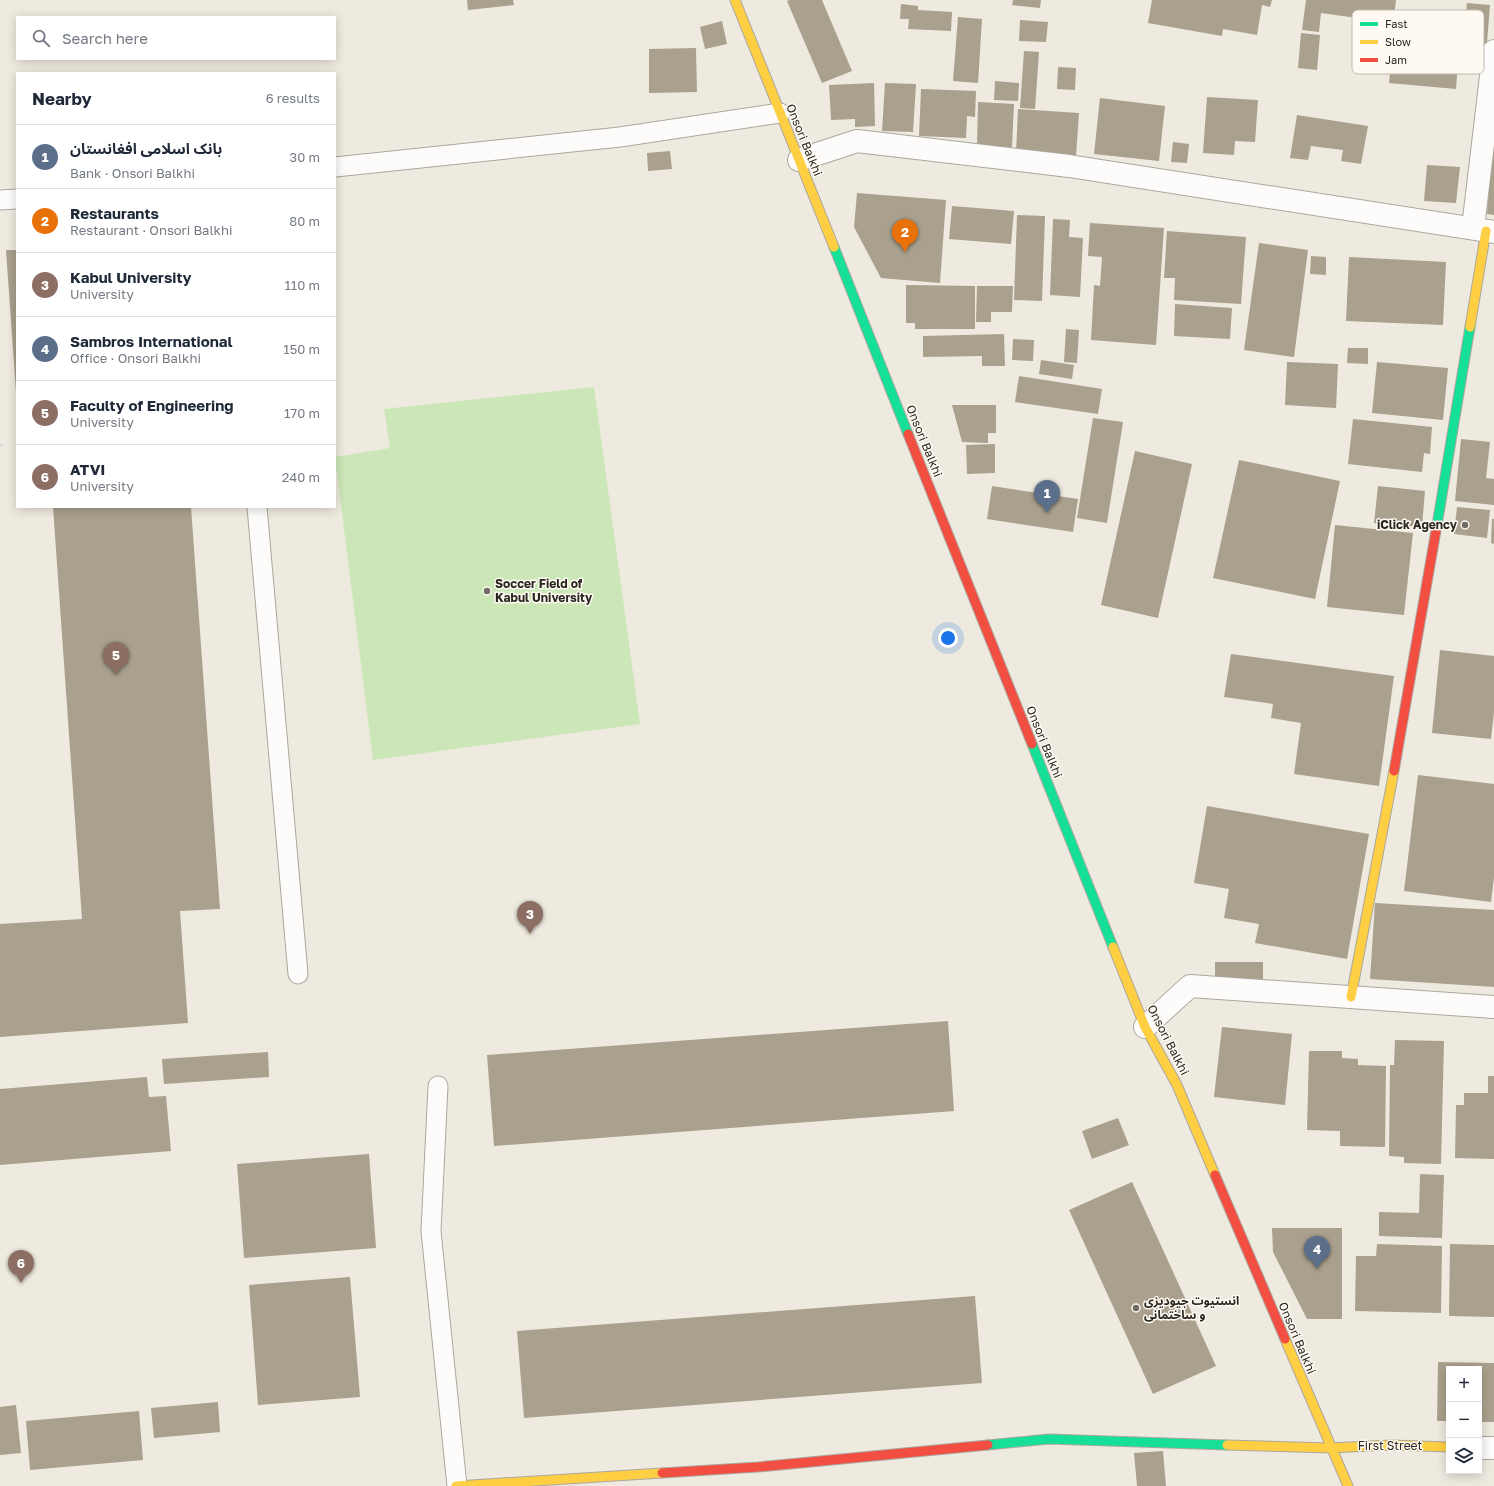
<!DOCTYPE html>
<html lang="en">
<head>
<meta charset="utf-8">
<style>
	body { margin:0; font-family:"Golos Text","Noto Sans Arabic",sans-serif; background:#f6f6f7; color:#1f2937 }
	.controls { position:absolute; right:12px; bottom:12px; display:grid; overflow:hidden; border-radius:0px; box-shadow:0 2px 10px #0003 }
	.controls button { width:36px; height:36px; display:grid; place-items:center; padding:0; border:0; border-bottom:1px solid #e0e1e3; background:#fff; color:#1f2937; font:20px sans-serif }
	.you { position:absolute; left:948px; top:638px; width:14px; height:14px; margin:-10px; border:3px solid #fff; border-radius:50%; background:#1a73e8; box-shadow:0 0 0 6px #1a73e833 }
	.badge { display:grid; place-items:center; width:26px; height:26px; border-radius:50%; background:#7c3aed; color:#fff; font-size:13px; font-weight:700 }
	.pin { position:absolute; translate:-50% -33px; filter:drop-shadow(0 1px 2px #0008) }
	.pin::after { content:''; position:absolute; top:21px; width:14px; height:12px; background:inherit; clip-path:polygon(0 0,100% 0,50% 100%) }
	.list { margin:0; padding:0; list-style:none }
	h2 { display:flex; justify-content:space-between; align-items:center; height:52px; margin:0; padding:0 16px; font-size:17px }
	h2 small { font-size:13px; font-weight:400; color:#747a83 }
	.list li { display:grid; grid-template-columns:26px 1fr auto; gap:12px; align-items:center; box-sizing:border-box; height:64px; padding:0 16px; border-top:1px solid #e0e1e3 }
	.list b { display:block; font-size:15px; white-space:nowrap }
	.list p { margin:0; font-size:13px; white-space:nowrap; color:#747a83 }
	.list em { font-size:13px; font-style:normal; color:#747a83 }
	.icon { flex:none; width:22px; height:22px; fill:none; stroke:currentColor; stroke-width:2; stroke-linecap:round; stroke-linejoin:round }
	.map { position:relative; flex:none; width:1494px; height:1486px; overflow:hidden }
	.search { position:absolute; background:#fff; box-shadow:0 2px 10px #0003; left:16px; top:16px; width:320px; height:44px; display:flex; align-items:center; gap:10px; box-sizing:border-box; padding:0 14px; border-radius:0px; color:#747a83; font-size:15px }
	.panel { position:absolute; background:#fff; box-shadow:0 2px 10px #0003; left:16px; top:72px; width:320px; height:436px; border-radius:0px }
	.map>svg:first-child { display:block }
	.green { fill:#cbe6b7 }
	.building { fill:#a9a08d }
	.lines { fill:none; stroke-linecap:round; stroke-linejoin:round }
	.lane-casing { stroke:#aba79f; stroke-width:21 }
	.street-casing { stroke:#aba79f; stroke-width:24 }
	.fast-casing { stroke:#aba79f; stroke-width:11 }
	.slow-casing { stroke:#aba79f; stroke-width:11 }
	.jam-casing { stroke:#aba79f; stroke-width:11 }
	.path { stroke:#d8d6d3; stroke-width:2.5; stroke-dasharray:3 2; stroke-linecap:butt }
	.lane { stroke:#fdfcfa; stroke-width:19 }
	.street { stroke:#fdfcfa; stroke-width:22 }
	.fast { stroke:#16e098; stroke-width:9 }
	.slow { stroke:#ffcf43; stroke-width:9 }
	.jam { stroke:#f24e42; stroke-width:9 }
	.poi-dot { fill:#706b63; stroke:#fefaf2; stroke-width:1.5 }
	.labels { text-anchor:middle; stroke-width:3; stroke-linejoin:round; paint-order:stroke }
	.street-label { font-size:12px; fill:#2b2720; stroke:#fefaf2 }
	.poi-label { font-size:12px; font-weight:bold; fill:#2b2720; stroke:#fefaf2; text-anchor:start }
	.key { fill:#fefaf2; stroke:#bfbbb3; stroke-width:1 }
	.key-label { font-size:11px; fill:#2b2720 }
</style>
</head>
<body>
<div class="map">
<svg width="1494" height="1486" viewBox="0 0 1494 1486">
	<rect width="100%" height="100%" fill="#efeadf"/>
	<path class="green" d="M594,387L640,724L373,760L335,457L390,448L384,409Z"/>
	<path class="building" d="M467,0H513L514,5L468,10Z
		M789,0H822L852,71L822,83L787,1Z
		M1013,0H1041L1040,8L1012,5Z
		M1152,0H1272L1270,7L1262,5L1257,35L1223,29L1222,36L1148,23Z
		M1306,0H1396L1392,36L1355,31L1357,18L1321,13L1319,32L1302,30Z
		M1467,3L1490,5L1485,67L1461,66Z
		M901,4L918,6V10L952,12L951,31L908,29L909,19H900Z
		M958,17L982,19L978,83L953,81Z
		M1020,20L1048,22L1046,42L1019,41Z
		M722,21L727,44L705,49L700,27Z
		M1395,23L1446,27L1443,61L1458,62L1456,89L1389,83Z
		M1301,33L1320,35L1317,70L1298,68Z
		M696,48L697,92L649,93V49Z
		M1024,51L1039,52L1035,109L1020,108Z
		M1058,67L1076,68L1075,90L1057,89Z
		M995,81L1019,83L1018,101L994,100Z
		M874,83L875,126L855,127V119L831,120L829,85Z
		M885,83L916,84L913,132L882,131Z
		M921,89L976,91L975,117L967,116L966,138L919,136Z
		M1207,97L1258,100L1255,142L1235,141L1234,155L1203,153Z
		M1100,98L1165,106L1159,161L1094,154Z
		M978,102L1014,104L1012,147L977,146Z
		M1018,109L1079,113L1076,156L1016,152Z
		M1297,115L1368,126L1361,164L1341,161L1343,150L1311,146L1308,160L1290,158Z
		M1173,142L1189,144L1187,163L1171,162Z
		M1492,150H1494V215L1487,214Z
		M670,151L672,169L648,171L647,153Z
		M1427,165L1460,167L1456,203L1424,201Z
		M857,193L946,200L940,283L881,278L854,227Z
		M952,206L1014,211L1011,244L949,239Z
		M1017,215L1045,216L1042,301L1014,300Z
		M1053,219L1070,220L1069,237L1083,238L1080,297L1050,295Z
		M1090,223L1164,228L1156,345L1091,340L1094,285L1100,286L1102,257L1088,256Z
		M1167,231L1246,237L1241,304L1174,300L1175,278H1164Z
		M1259,243L1308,250L1294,357L1244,350Z
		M6,250H17V392H16Z
		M1311,256L1326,257V275L1310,274Z
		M1349,257L1446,262L1443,325L1346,321Z
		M906,285L975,286V329H915V323H906Z
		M977,286H1013L1012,312H991V322H976Z
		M1175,304L1232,308L1230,339L1174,336Z
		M1066,329L1079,330L1077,363L1064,362Z
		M1004,334L1005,366H982V356L923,357V336Z
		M1013,339L1034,340L1033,361L1012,360Z
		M1348,348H1368V364L1347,363Z
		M1041,360L1074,365L1072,379L1039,374Z
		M1287,362L1338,364L1336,408L1285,405Z
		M1377,362L1448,368L1443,420L1372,413Z
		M1019,376L1102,389L1098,414L1015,402Z
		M952,405H996V433H988V443L962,442Z
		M1093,418L1123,422L1107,523L1077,518Z
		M1353,419L1432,427L1430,454L1424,453L1422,472L1348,464Z
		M1461,439L1490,442L1486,478L1494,479V505L1455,501Z
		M995,444V473L967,474L966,445Z
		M1135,451L1192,464L1158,618L1101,605Z
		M1239,460L1340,481L1315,599L1213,578Z
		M992,486L1078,499L1073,532L987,519Z
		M1378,486L1425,491L1422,527L1374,523Z
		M53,507H191L220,909L180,911L188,1023L0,1037V924L82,919Z
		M1457,507L1490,510L1487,538L1454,534Z
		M1492,519H1494V544L1491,543Z
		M1335,525L1413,533L1404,615L1327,607Z
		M1440,650L1494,656V712L1491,739L1432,733Z
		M1231,654L1394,676L1379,786L1294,774L1301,723L1271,718L1273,704L1224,697Z
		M1418,775L1494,784V878L1491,902L1404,891Z
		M1207,806L1369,834L1347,959L1255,943L1259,924L1224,918L1229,889L1194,883Z
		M1375,903L1494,910V987L1370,979Z
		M1215,962H1263V979H1215Z
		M948,1021L954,1111L494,1146L487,1055Z
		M1222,1027L1292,1034L1285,1105L1214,1097Z
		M1395,1040L1444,1041L1441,1164L1404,1163V1157L1389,1156L1390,1065H1394Z
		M1309,1051H1342V1058L1358,1059V1065L1386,1066L1385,1147L1340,1146V1131L1307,1130Z
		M268,1052L269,1077L164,1084L162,1059Z
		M1488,1076H1494V1159L1455,1158L1456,1105H1464V1093H1488Z
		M147,1077L149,1097L166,1096L171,1151L0,1165V1089Z
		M1118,1118L1129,1145L1092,1159L1082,1131Z
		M369,1154L376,1248L244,1258L237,1164Z
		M1420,1174L1444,1175L1442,1238L1379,1236V1212L1419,1213Z
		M1132,1182L1216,1366L1153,1394L1069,1210Z
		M1272,1228H1342V1319H1307L1273,1252Z
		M1377,1244L1442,1246L1441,1313L1355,1311L1356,1256H1376Z
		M1450,1244L1494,1245V1317L1449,1316Z
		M350,1277L360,1397L258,1405L249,1285Z
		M975,1296L982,1383L524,1418L517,1331Z
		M1438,1362L1494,1363V1422H1479V1369H1449V1421H1437Z
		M218,1402L220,1432L154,1438L151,1408Z
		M16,1405L21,1453L0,1455V1407Z
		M139,1411L143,1460L30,1470L26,1421Z
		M1163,1451L1166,1486H1137L1134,1453Z"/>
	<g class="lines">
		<defs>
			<path id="lane" d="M335,167L620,137L780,113
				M0,200L17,199
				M257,507L298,974
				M438,1086L431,1231L457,1486"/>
			<path id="street" d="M799,160L857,141L1069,166L1494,232
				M1473,228L1494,51
				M1145,1027L1190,986L1494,1007
				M1479,1448H1494"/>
			<path id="fast" d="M834,247L908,434
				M1437,525L1470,327
				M1032,744L1113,947
				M988,1445L1049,1439L1227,1445"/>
			<path id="slow" d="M735,0L834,247
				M1470,327L1486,231
				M1113,947L1145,1027L1177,1085L1215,1175
				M1351,997L1394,771
				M1285,1339L1348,1486
				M1227,1445L1330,1448L1391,1445L1449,1447
				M456,1486L662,1473"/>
			<path id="jam" d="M908,434L1032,744
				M1394,771L1437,525
				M1215,1175L1285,1339
				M662,1473L758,1467L988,1445"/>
		</defs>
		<use href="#lane" class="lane-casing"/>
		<use href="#street" class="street-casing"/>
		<use href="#fast" class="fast-casing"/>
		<use href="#slow" class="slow-casing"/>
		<use href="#jam" class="jam-casing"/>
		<path class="path" d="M0,445H3"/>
		<use href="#lane" class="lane"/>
		<use href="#street" class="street"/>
		<use href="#fast" class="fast"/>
		<use href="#slow" class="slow"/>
		<use href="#jam" class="jam"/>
	</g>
	<g class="poi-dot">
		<circle cx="1465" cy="525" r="4"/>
		<circle cx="487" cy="591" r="4"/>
		<circle cx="1136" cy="1308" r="4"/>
	</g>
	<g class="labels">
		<g class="street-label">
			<text transform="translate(804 140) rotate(68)" y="4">Onsori Balkhi</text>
			<text transform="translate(924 441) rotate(68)" y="4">Onsori Balkhi</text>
			<text transform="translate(1044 742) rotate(68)" y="4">Onsori Balkhi</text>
			<text transform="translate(1168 1040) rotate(63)" y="4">Onsori Balkhi</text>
			<text transform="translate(1297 1338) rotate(67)" y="4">Onsori Balkhi</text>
			<text x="1390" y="1450">First Street</text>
		</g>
		<g class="poi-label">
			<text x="1457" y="529" text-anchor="end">iClick Agency</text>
			<text x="495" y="588">Soccer Field of<tspan x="495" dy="14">Kabul University</tspan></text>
			<text x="1144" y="1305">انستیوت جیودیزی<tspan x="1144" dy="14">و ساختمانی</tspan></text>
		</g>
	</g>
	<rect x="1352" y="10" width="132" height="64" rx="6" class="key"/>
	<rect x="1360" y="22" width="18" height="4" fill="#16e098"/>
	<rect x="1360" y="40" width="18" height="4" fill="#ffcf43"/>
	<rect x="1360" y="58" width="18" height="4" fill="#f24e42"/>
	<g class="key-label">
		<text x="1385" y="28">Fast</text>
		<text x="1385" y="46">Slow</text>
		<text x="1385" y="64">Jam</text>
	</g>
</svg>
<div class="controls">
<button>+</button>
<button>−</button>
<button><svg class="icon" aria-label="layers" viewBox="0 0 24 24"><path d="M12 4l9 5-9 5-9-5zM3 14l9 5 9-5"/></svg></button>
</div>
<div class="you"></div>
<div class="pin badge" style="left:1047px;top:513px;background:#5c6f8a">1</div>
<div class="pin badge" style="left:905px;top:252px;background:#e8710a">2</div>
<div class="pin badge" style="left:530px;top:934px;background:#8d6e63">3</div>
<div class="pin badge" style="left:1317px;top:1269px;background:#5c6f8a">4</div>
<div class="pin badge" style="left:116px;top:675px;background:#8d6e63">5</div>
<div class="pin badge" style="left:21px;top:1283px;background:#8d6e63">6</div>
<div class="search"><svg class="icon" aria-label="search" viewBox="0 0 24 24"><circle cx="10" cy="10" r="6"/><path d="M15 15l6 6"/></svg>Search here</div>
<section class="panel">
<h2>Nearby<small>6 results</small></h2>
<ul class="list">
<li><span class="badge" style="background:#5c6f8a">1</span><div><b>بانک اسلامی افغانستان</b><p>Bank · Onsori Balkhi</p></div><em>30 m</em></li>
<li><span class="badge" style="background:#e8710a">2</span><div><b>Restaurants</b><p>Restaurant · Onsori Balkhi</p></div><em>80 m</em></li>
<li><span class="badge" style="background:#8d6e63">3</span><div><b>Kabul University</b><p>University</p></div><em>110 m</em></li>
<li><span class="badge" style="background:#5c6f8a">4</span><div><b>Sambros International</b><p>Office · Onsori Balkhi</p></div><em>150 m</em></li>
<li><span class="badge" style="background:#8d6e63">5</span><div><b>Faculty of Engineering</b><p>University</p></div><em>170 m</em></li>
<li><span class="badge" style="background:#8d6e63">6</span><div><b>ATVI</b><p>University</p></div><em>240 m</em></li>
</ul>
</section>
</div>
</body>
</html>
